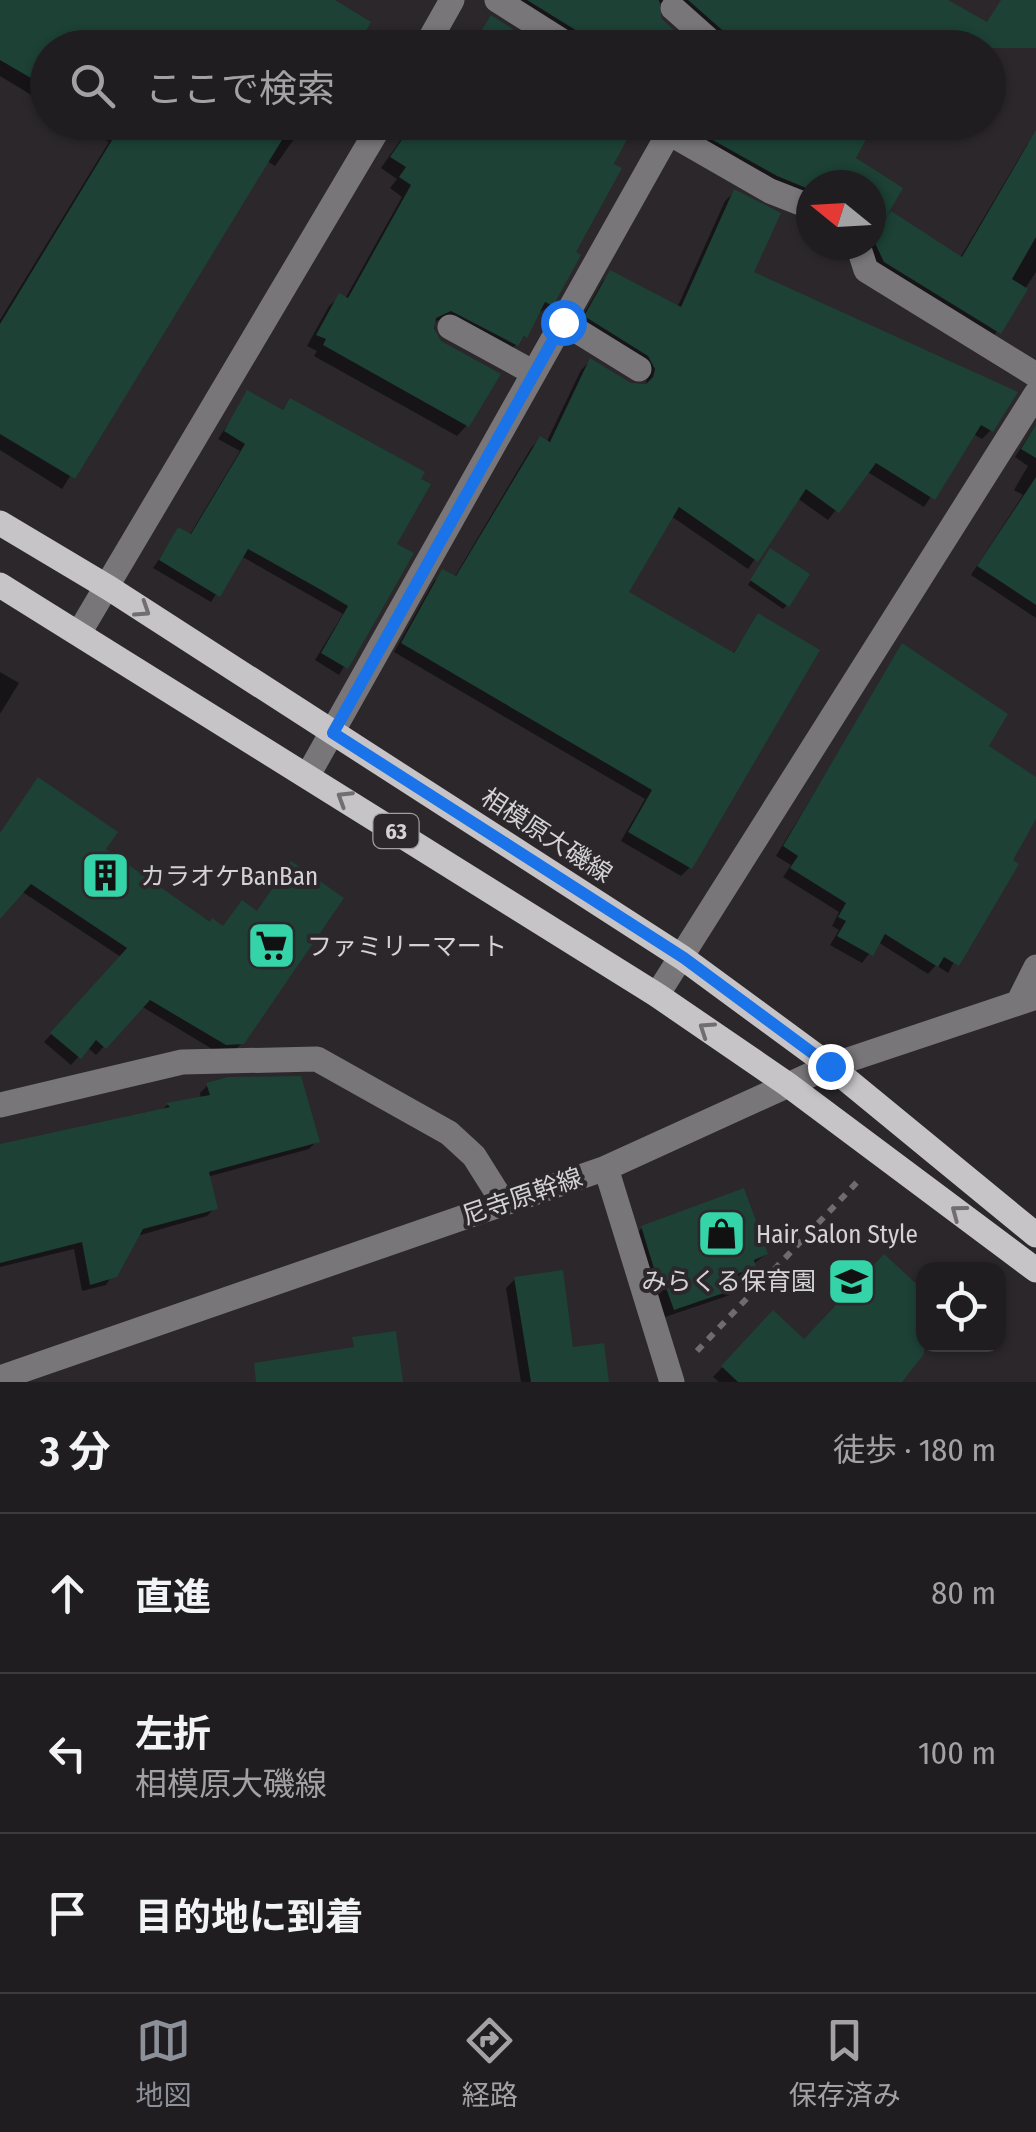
<!DOCTYPE html>
<html lang="ja">
<head>
<meta charset="utf-8">
<style>
	body { margin:0; font-family:"Fira Sans Condensed","Noto Sans JP",sans-serif; background:#2d2a2d; color:#f1f3f6 }
	.controls { position:absolute; right:30px; bottom:30px; display:grid; overflow:hidden; border-radius:20px; box-shadow:0 2px 8px #0004 }
	.controls button { width:90px; height:90px; display:grid; place-items:center; padding:0; border:0; border-bottom:2px solid #3d3b3e; background:#201d20; color:#f1f3f6; font:50px sans-serif }
	.compass { position:absolute; left:796px; top:170px; width:90px; height:90px; border-radius:50%; background:#201d20; box-shadow:0 2px 8px #0004; rotate:288deg }
	.stop { position:absolute; width:30px; height:30px; margin:-22px; border:8px solid #1a73e8; border-radius:50%; background:#fff }
	.stop.end { background:#1a73e8; border-color:#fff; box-shadow:0 2px 10px #0008 }
	.list { margin:0; padding:0; list-style:none }
	h2 { display:flex; justify-content:space-between; align-items:center; height:130px; margin:0; padding:0 40px; font-size:42px }
	h2 small { font-size:32px; font-weight:400; color:#a2a2a5 }
	.list li { display:grid; grid-template-columns:65px 1fr auto; gap:30px; align-items:center; box-sizing:border-box; height:160px; padding:0 40px; border-top:2px solid #3d3b3e }
	.list b { display:block; font-size:38px; white-space:nowrap }
	.list p { margin:0; font-size:32px; white-space:nowrap; color:#a2a2a5 }
	.list em { font-size:32px; font-style:normal; color:#a2a2a5 }
	.icon { flex:none; width:55px; height:55px; fill:none; stroke:currentColor; stroke-width:2; stroke-linecap:round; stroke-linejoin:round }
	.map { position:relative; flex:none; width:1036px; height:1382px; overflow:hidden }
	.search { position:absolute; background:#201d20; box-shadow:0 2px 8px #0004; left:30px; right:30px; top:30px; height:110px; display:flex; align-items:center; gap:25px; box-sizing:border-box; padding:0 35px; border-radius:55px; color:#a2a2a5; font-size:38px }
	.sheet { height:610px; background:#201d20 }
	nav { display:flex; justify-content:space-around; align-items:center; box-sizing:border-box; height:140px; border-top:2px solid #3d3b3e; background:#201d20; font-size:28px; color:#a2a2a5 }
	nav a { display:grid; justify-items:center; gap:5px }
	nav .on { color:#8c9099 }
	.map>svg:first-child { display:block }
	.shadow { fill:#0007 }
	.building { fill:#1d4135 }
	.lines { fill:none; stroke-linecap:round; stroke-linejoin:round }
	.path { stroke:#6f6c6f; stroke-width:6; stroke-dasharray:8 8; stroke-linecap:butt }
	.minor { stroke:#787678; stroke-width:25 }
	.major { stroke:#c7c4c7; stroke-width:25 }
	.oneway { stroke:#716e71 }
	.route { stroke:#1a73e8; stroke-width:12 }
	.labels { text-anchor:middle; stroke-width:8; stroke-linejoin:round; paint-order:stroke }
	.shield { fill:#2b272b; stroke:#a19fa1; stroke-width:2.5 }
	.shield-label { font-size:22px; font-weight:bold; fill:#d4d2d4 }
	.street-label { font-size:25px; fill:#d4d2d4; stroke:#2b272b }
	.poi-label { font-size:25px; fill:#d4d2d4; stroke:#2b272b; text-anchor:start }
</style>
</head>
<body>
<div class="map">
<svg width="1036" height="1382" viewBox="0 0 1036 1382">
	<rect width="100%" height="100%" fill="#2b272b"/>
	<path class="shadow" d="M0,0H331L48,48V105L0,76Z
		M500,0H892L867,48H716L672,5L657,2L655,13L689,48H573Z
		M77,122H306L275,166L267,161L62,489L0,450V320L109,142Z
		M413,122H633L551,305L537,314L525,336L505,355L438,320L433,323L467,425L457,436L314,356L317,351L307,346L329,306L340,296L345,299L402,197L390,188L397,179L381,168Z
		M676,122H872L852,159L900,189L871,236V185H811V208Z
		M1028,143L1036,148V272L991,340L876,270L869,245L889,219L960,258Z
		M734,192L750,273L991,430L982,439L973,434L924,507L866,471L828,520L797,498L748,569L671,516L626,593L732,655L758,616L690,867L681,876L621,841L645,799L394,652L434,581L443,572L454,578L531,448L540,439L546,443L581,370L590,361L631,386H646L647,379L640,365L577,326L602,282L611,273L677,308L725,201Z
		M248,393L281,412L290,401L394,545L410,554L339,675L315,660L343,614L241,556L211,602L153,568L179,530L189,536L240,451L218,439Z
		M1036,424V618L971,575L1023,495L1014,490L1028,466L1015,457Z
		M767,555L787,605L783,609L748,585Z
		M903,646L985,747L1036,780V814L948,973L936,965L928,974L878,942L862,963L830,945L839,930L832,926L839,912L783,877L791,865L776,856Z
		M0,672L19,683L0,714Z
		M0,833L103,850L242,1043L234,1051L217,1052L141,1006L96,1055L87,1047L71,1065L44,1042L121,957L21,891L0,915Z
		M208,1085L317,1141L309,1149L207,1177L215,1208L207,1216L137,1236L106,1285L82,1291L74,1249L0,1267V1146L160,1112L167,1105L201,1099L200,1093Z
		M642,1228L766,1254L736,1278L744,1285L736,1293L665,1317L633,1237Z
		M515,1279L571,1349L606,1382H521L506,1288Z
		M774,1313L804,1342L927,1344L899,1382H719L713,1377Z"/>
	<path class="building" d="M0,0H335L371,22L356,48H48V88L0,60Z
		M527,0H659L662,19L693,48H589L582,34Z
		M688,0H948L987,22L1001,0H1036V48H734L729,36Z
		M491,15L542,48H471Z
		M123,122H293L75,479L0,434V324Z
		M414,122H636L614,164L622,168L576,252L581,255L553,306L545,302L527,338L524,336L518,346L451,311L436,318L434,328L441,341L501,374L469,427L323,345L326,339L316,335L339,293L348,298L411,185L399,177L406,167L390,157Z
		M721,122H875L856,158L903,188L877,233L871,230V185H811V190L777,176L711,139Z
		M1036,130V237L1012,279L1028,289L1001,334L884,262L873,239L891,211L962,257Z
		M734,189L781,213L754,272L1018,392L993,432L981,425L935,500L876,463L839,513L806,489L758,562L679,507L629,592L734,653L758,613L820,650L692,869L628,832L652,790L401,643L442,569L456,576L540,436L550,442L590,358L631,383L646,384L653,377L655,369L648,356L584,316L610,270L681,307Z
		M247,390L283,410L290,398L425,472L421,479L431,484L397,544L414,553L348,669L321,653L348,606L323,591L248,549L220,597L159,560L178,527L191,534L245,444L224,431Z
		M1036,424V458L1021,449Z
		M1036,477V605L977,566Z
		M770,548L810,574L789,607L750,580Z
		M902,643L1008,714L989,746L1036,777V819L1013,860L1019,864L959,966L944,957L938,967L885,934L873,956L837,936L846,921L838,917L846,903L790,868L798,856L783,846Z
		M38,777L118,832L106,849L210,922L212,918L223,926L242,900L257,911L291,861L344,898L244,1044L226,1045L150,1000L106,1049L96,1040L81,1059L50,1033L127,948L31,884L0,919V833Z
		M301,1076L320,1142L209,1172L218,1209L143,1229L117,1277L90,1285L82,1242L0,1263V1144L170,1107L166,1103L210,1095L206,1083L228,1077Z
		M744,1188L768,1254L754,1260L756,1267L736,1274L747,1285L674,1310L661,1274L656,1275L641,1226Z
		M884,1254L924,1291V1354L902,1382H738L721,1366L773,1310L804,1339Z
		M563,1270L573,1347L604,1343L609,1382H531L514,1277Z
		M396,1331L403,1382H256L254,1363L354,1347L352,1337Z"/>
	<g class="lines">
		<path class="path" d="M697,1351L860,1179"/>
		<path class="minor" d="M497,0L573,48
			M673,8L718,48
			M425,48L452,0
			M669,133L770,191L811,207
			M858,245L866,270L1036,375
			M563,322L639,369
			M450,327L534,373
			M79,633L382,122
			M308,775L675,122
			M657,995L1036,394
			M1018,1003L1036,967
			M0,1105L182,1062L317,1059L449,1133L474,1156L503,1202
			M606,1168L672,1382
			M0,1378L606,1168L830,1066L1036,997"/>
		<path class="major" d="M0,523L109,588L683,958L830,1066L1036,1235
			M0,585L657,995L787,1084L1036,1270"/>
	</g>
	<defs><path id="oneway-chevron" d="M-2-3.5L2.5 0L-2 3.5" fill="none" stroke-width="1.6" stroke-linecap="round" stroke-linejoin="round" transform="scale(2.5)"/></defs>
	<g class="oneway">
		<use href="#oneway-chevron" transform="translate(143 610) rotate(33)"/>
		<use href="#oneway-chevron" transform="translate(344 798) rotate(-148)"/>
		<use href="#oneway-chevron" transform="translate(706 1029) rotate(-146)"/>
		<use href="#oneway-chevron" transform="translate(958 1212) rotate(-143)"/>
	</g>
	<g class="lines">
		<path class="route" d="M563,322L333,733L684,958L830,1066"/>
	</g>
	<defs>
		<symbol id="building-square" viewBox="-11 -11 22 22"><rect x="-9" y="-9" width="18" height="18" rx="4" fill="#34d4a8" stroke="#2b272b"/><path d="M-4-6H4V6H1V3H-1V6H-4ZM-2.5-4.3h1.7v1.8h-1.7ZM.8-4.3h1.7v1.8H.8ZM-2.5-1h1.7V.8h-1.7ZM.8-1h1.7V.8H.8Z" fill="#111"/></symbol>
		<symbol id="supermarket-square" viewBox="-11 -11 22 22"><rect x="-9" y="-9" width="18" height="18" rx="4" fill="#34d4a8" stroke="#2b272b"/><path d="M-6-5.5h2.5l.6 2H6L4.5 2H-2.5L-4.4-4H-6ZM-1.5 3.2a1.3 1.3 0 1 0 .1 0ZM3 3.2a1.3 1.3 0 1 0 .1 0Z" fill="#111"/></symbol>
		<symbol id="shop-square" viewBox="-11 -11 22 22"><rect x="-9" y="-9" width="18" height="18" rx="4" fill="#34d4a8" stroke="#2b272b"/><path d="M-5-2.5h2.3a2.7 3.5 0 0 1 5.4 0H5L5.5 6h-11ZM-1.5-2.5h3a1.5 2.3 0 0 0-3 0Z" fill="#111"/></symbol>
		<symbol id="school-square" viewBox="-11 -11 22 22"><rect x="-9" y="-9" width="18" height="18" rx="4" fill="#34d4a8" stroke="#2b272b"/><path d="M0-5L7-2L0 1L-7-2ZM-4 1L0 2.5L4 1V4Q0 6-4 4Z" fill="#111"/></symbol>
	</defs>
	<g fill-rule="evenodd">
		<use href="#building-square" x="78" y="848" width="55" height="55"/>
		<use href="#supermarket-square" x="244" y="918" width="55" height="55"/>
		<use href="#shop-square" x="694" y="1206" width="55" height="55"/>
		<use href="#school-square" x="824" y="1254" width="55" height="55"/>
	</g>
	<g class="labels">
		<rect class="shield" x="373.5" y="814" width="45" height="34" rx="8"/>
		<g class="shield-label">
			<text x="396" y="839">63</text>
		</g>
		<g class="street-label">
			<text transform="translate(547 835) rotate(33)" y="9">相模原大磯線</text>
			<text transform="translate(522 1196) rotate(-19)" y="9">尼寺原幹線</text>
		</g>
		<g class="poi-label">
			<text x="140" y="885">カラオケBanBan</text>
			<text x="307" y="955">ファミリーマート</text>
			<text x="756" y="1243">Hair Salon Style</text>
			<text x="816" y="1290" text-anchor="end">みらくる保育園</text>
		</g>
	</g>
</svg>
<div class="controls">
<button><svg class="icon" aria-label="locate" viewBox="0 0 24 24"><circle cx="12" cy="12" r="6"/><path d="M12 2v4M12 18v4M2 12h4M18 12h4"/></svg></button>
</div>
<svg class="compass" viewBox="-18 -18 36 36"><path d="M0-13l5 13h-10z" fill="#e53935"/><path d="M0 13l5-13h-10z" fill="#a2a2a5"/></svg>
<div class="stop" style="left:563px;top:322px"></div>
<div class="stop end" style="left:830px;top:1066px"></div>
<div class="search"><svg class="icon" aria-label="search" viewBox="0 0 24 24"><circle cx="10" cy="10" r="6"/><path d="M15 15l6 6"/></svg>ここで検索</div>
</div>
<section class="sheet">
<h2>3 分<small>徒歩 · 180 m</small></h2>
<ul class="list">
<li><svg class="icon" aria-label="ahead" viewBox="0 0 24 24"><path d="M12 20V5M6 11l6-6 6 6"/></svg><div><b>直進</b></div><em>80 m</em></li>
<li><svg class="icon" aria-label="left" viewBox="0 0 24 24"><path d="M17 20v-9H6M10 6l-5 5 5 5"/></svg><div><b>左折</b><p>相模原大磯線</p></div><em>100 m</em></li>
<li><svg class="icon" aria-label="arrive" viewBox="0 0 24 24"><path d="M6 21V4h12l-3 4 3 4H6"/></svg><div><b>目的地に到着</b></div></li>
</ul>
</section>
<nav>
<a class="on"><svg class="icon" aria-label="map" viewBox="0 0 24 24"><path d="M3 6l6-2 6 2 6-2v14l-6 2-6-2-6 2zM9 4v14M15 6v14"/></svg>地図</a>
<a><svg class="icon" aria-label="directions" viewBox="0 0 24 24"><path d="M12 3l9 9-9 9-9-9zM9 14v-3h6M13 9l2 2-2 2"/></svg>経路</a>
<a><svg class="icon" aria-label="saved" viewBox="0 0 24 24"><path d="M7 4h10v16l-5-4-5 4z"/></svg>保存済み</a>
</nav>
</body>
</html>
